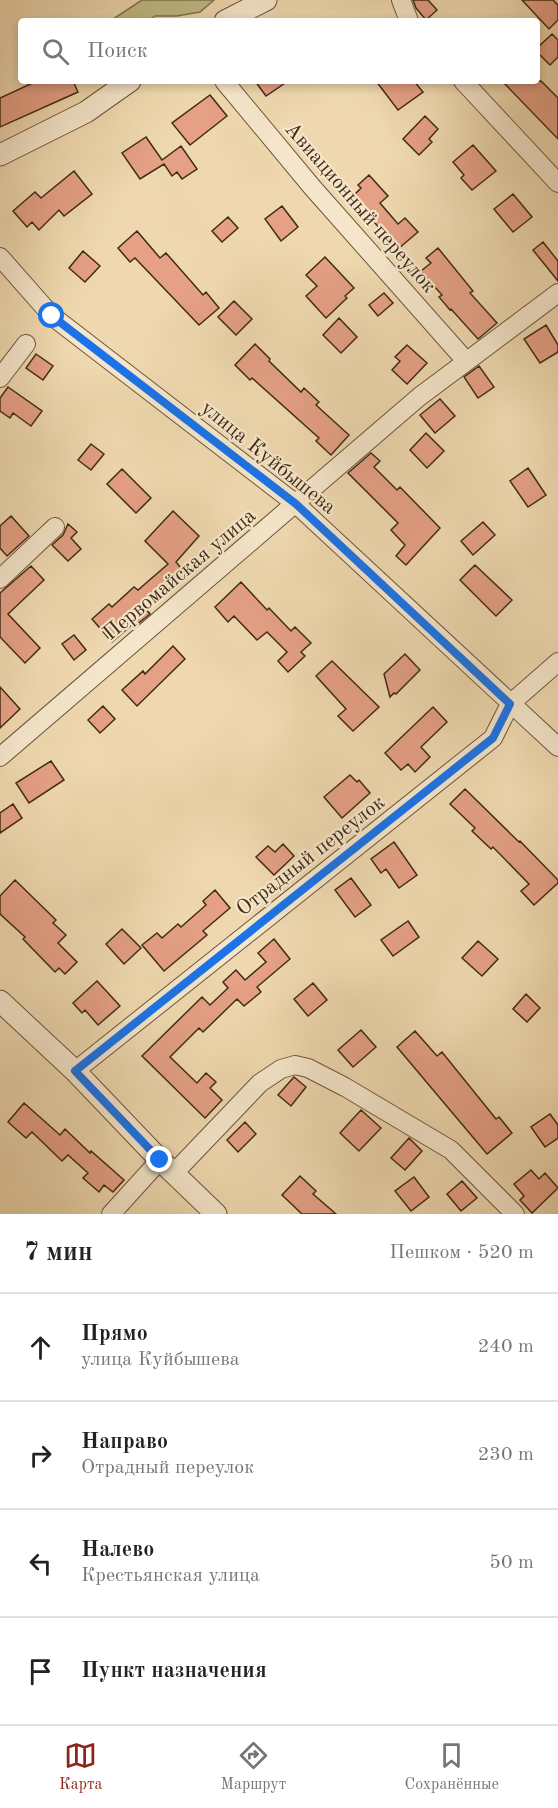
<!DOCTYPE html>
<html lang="ru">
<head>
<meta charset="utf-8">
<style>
	body { margin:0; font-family:"Old Standard TT",serif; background:#f6f6f6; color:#222 }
	.stop { position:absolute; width:18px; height:18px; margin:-14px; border:4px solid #1a73e8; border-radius:50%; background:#fff }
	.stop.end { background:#1a73e8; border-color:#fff; box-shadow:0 2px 6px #0008 }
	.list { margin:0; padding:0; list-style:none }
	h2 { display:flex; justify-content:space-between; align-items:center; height:78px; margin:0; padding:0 24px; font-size:26px }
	h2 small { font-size:20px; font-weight:400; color:#767676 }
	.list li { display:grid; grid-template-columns:39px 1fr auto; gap:18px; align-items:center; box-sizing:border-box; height:108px; padding:0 24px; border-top:2px solid #e0e0e0 }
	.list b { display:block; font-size:22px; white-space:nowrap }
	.list p { margin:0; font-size:20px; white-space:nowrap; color:#767676 }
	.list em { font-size:20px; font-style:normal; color:#767676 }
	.icon { flex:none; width:33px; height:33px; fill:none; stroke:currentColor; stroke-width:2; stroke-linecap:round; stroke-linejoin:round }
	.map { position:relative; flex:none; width:558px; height:1214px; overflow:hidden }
	.search { position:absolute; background:#fff; box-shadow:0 3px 9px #0003; left:18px; right:18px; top:18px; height:66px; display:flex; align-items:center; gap:15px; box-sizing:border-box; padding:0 21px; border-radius:6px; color:#767676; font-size:22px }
	.sheet { height:510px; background:#fff }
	nav { display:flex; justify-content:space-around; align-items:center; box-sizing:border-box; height:84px; border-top:2px solid #e0e0e0; background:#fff; font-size:16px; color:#767676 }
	nav a { display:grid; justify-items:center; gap:3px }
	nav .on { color:#8f2418 }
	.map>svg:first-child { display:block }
	.green { fill:#c1bc85; stroke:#80744e; stroke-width:1.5 }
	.building { fill:#e5a085; stroke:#402b17; stroke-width:1.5 }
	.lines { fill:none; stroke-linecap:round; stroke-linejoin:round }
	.minor-casing { stroke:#6c563d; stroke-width:20 }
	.tertiary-casing { stroke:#6c563d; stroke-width:23 }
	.minor { stroke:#f5e6cb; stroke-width:18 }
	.tertiary { stroke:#f5e6cb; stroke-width:21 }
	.route { stroke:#1a73e8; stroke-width:8 }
	.labels { text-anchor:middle; stroke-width:4.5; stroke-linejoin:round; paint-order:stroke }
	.street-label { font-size:21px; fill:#402b17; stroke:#f5e6cb }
</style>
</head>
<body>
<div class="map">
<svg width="558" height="1214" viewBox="0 0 558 1214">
	<rect width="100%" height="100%" fill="#efd8af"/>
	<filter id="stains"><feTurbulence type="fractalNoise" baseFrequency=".00333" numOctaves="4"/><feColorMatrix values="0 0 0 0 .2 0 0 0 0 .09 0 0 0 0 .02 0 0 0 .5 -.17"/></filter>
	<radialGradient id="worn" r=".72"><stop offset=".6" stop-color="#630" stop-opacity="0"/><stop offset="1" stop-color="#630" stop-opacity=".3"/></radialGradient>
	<path class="green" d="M142,0H214L200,12L177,16H155L148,21H110Z"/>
	<path class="building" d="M413,0H428L437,10L426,20L416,8Z
		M522,0H553L558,5V20L549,29Z
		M552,34L558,40V57L550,65L537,52V48Z
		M37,81H73L78,92L0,127V98Z
		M255,81H288L266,96Z
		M376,81H414L423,92L398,110Z
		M502,81H541L558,98V139Z
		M210,95L227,116L190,145L172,123Z
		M425,116L438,129L429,139L432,142L419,155L403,139Z
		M146,137L162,160L181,146L197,169L182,179L177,172L172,176L164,164L140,179L122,153Z
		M473,145L496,171L472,190L461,178L464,175L453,162Z
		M74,171L92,194L64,216L59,210L39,230L32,222L27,227L13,211L35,192L41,198Z
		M369,175L388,196L380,203L398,224L405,218L418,232L398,249L367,214L365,216L350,199L361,188L358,185Z
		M513,194L532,217L513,232L494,209Z
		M282,206L298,227L281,241L265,219Z
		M228,217L238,228L222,242L212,231Z
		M137,231L160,258L166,253L203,295L206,292L219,308L199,325L135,258L130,262L118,248Z
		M543,242L558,261V281L533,250Z
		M438,248L473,291L470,293L497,323L478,339L451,309L450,310L439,297L442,295L421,271L431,263L426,258Z
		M83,251L100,266L85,282L69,268Z
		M325,257L354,288L345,296L347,298L326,318L306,296L317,286L306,275Z
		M384,293L393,303L378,316L369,305Z
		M234,301L252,319L236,335L218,317Z
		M339,318L357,337L341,353L323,335Z
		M546,325L558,345V352L540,363L524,339Z
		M255,344L270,359L269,361L301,392L304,388L319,402L316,405L349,435L331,455L316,441L319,438L252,378L250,380L235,365Z
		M407,345L427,363L407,384L392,370L400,361L395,357Z
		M36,354L53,366L43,380L26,368Z
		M479,366L494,387L478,398L464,377Z
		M8,387L42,411L31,426L13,413L10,418L0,411V398Z
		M440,399L455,416L435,433L420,415Z
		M426,433L444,451L427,468L410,450Z
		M91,444L104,454L91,470L78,460Z
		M371,453L380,461L374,467L397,490L400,487L440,528L406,565L396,556L405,545L391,530L398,523L348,473Z
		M528,468L546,495L528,507L510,481Z
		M122,469L151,498L136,513L107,484Z
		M173,511L199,536L176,562L186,574L146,609L150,614L135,626L133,624L112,642L92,619L109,604L112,607L134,587L138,590L168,564L145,541Z
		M11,516L29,536L7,556L0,548V526Z
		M483,522L495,535L473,555L461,541Z
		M68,524L77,532L71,538L81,549L68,561L52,545L63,535Z
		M475,565L512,600L496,616L460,580Z
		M31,566L44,580L8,614L40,648L25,663L0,637V593Z
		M241,582L267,610L269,608L291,631L295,627L311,643L301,652L305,656L288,672L278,661L287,652L267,632L257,640L234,616L228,622L215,607Z
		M74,635L86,650L74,660L62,644Z
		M173,646L185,659L137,706L122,690L143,671L145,674Z
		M405,654L420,670L396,694L394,693L390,697L384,674Z
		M332,661L379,707L353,731L338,716L346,709L316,676Z
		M0,687L20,709L0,728Z
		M103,706L115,719L100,733L88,720Z
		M433,707L447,722L421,747L430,757L415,772L408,764L401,770L385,753Z
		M51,761L64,780L29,803L16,783Z
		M350,775L357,782L359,780L370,793L342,818L324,797Z
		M465,789L519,842L520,841L558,880V883L534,905L521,891L529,884L493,847L491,849L472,831L475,828L450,804Z
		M13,804L22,818L0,833V813Z
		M394,842L417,875L399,888L386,869L381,873L371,859Z
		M283,844L294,856L274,875L256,857L268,846L275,852Z
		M351,878L371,905L355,917L335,890Z
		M15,880L56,920L53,923L66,935L58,943L77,962L65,974L59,968L55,972L23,939L25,937L0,914V896Z
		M215,890L230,908L203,931L207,935L164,971L142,945L157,933L162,938L178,924L181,927L206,905L203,901Z
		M408,921L419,937L393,956L381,940Z
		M122,929L141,948L124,964L106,944Z
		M274,939L290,959L257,987L261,992L244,1006L237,999L203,1032L199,1028L170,1057L197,1083L206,1073L216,1082L210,1088L222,1100L205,1118L142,1056L202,997L210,1005L228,988L223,982L236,970L245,980L266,962L258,953Z
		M478,941L498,959L482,976L462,958Z
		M97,981L120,1006L98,1025L85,1010L82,1013L73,1003Z
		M313,983L327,1000L308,1016L294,999Z
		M526,994L540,1008L527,1022L513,1009Z
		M361,1030L376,1047L353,1067L338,1050Z
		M415,1031L437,1056L442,1052L496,1119L499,1117L512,1133L487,1154L397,1047Z
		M294,1077L306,1087L291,1106L278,1095Z
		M24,1103L60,1135L65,1129L90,1153L91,1151L124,1180L113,1192L104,1185L99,1192L83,1178L88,1173L68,1155L62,1161L32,1132L26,1138L8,1122Z
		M361,1110L381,1128L359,1151L340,1133Z
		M550,1114L558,1125V1138L545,1147L531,1127Z
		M245,1122L256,1134L238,1152L227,1140Z
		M409,1138L422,1151L405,1170L391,1158Z
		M531,1170L539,1179L545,1173L558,1188L532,1213L520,1200L524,1196L514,1184Z
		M300,1176L316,1191L313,1194L336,1214H302L282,1195Z
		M414,1177L429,1197L411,1211L395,1191Z
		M462,1181L477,1198L461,1211L447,1194Z"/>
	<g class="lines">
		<defs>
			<path id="minor" d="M401,0L409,21
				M224,81L312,187L466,361
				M463,81L558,183
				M0,257L52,316L296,504L558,747
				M0,378L26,344
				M0,579L55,527
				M0,757L419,397L558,293
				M75,1071L493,738L510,704L558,662
				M174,1173L260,1083L281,1069L295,1065L308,1068L345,1087L451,1150L515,1214
				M111,1214L160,1160"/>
			<path id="tertiary" d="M225,21L266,0
				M0,155L86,112L130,81
				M0,1001L75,1071L160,1160L216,1214"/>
		</defs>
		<use href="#minor" class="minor-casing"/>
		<use href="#tertiary" class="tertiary-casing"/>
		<use href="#minor" class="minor"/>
		<use href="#tertiary" class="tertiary"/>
	</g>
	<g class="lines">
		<path class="route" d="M52,316L296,504L510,704L493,738L75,1071L160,1160"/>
	</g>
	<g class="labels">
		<g class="street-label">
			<text transform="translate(361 207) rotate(49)" y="7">Авиационный переулок</text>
			<text transform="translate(269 457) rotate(39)" y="7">улица Куйбышева</text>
			<text transform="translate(179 574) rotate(-40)" y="7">Первомайская улица</text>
			<text transform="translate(310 855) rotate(-38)" y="7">Отрадный переулок</text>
		</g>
	</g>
	<rect width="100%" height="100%" filter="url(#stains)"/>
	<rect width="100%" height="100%" fill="url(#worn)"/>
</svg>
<div class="stop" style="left:52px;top:316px"></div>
<div class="stop end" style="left:160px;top:1160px"></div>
<div class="search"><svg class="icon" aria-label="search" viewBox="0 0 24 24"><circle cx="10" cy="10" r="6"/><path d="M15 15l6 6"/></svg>Поиск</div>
</div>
<section class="sheet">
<h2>7 мин<small>Пешком · 520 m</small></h2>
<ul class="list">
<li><svg class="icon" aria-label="ahead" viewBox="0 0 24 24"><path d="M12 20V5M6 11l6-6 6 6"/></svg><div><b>Прямо</b><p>улица Куйбышева</p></div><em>240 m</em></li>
<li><svg class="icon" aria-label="right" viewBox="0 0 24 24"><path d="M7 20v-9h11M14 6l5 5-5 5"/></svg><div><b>Направо</b><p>Отрадный переулок</p></div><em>230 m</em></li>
<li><svg class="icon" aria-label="left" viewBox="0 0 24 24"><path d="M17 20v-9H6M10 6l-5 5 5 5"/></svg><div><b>Налево</b><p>Крестьянская улица</p></div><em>50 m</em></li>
<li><svg class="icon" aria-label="arrive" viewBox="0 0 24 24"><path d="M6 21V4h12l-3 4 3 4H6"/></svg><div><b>Пункт назначения</b></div></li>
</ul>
</section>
<nav>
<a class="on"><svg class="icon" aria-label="map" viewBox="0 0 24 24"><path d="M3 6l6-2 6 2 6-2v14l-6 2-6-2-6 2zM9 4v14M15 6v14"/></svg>Карта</a>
<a><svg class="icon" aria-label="directions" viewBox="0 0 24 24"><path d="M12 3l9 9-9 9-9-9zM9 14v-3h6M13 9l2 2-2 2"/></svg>Маршрут</a>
<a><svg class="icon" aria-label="saved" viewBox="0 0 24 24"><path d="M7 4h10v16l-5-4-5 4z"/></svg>Сохранённые</a>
</nav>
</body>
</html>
